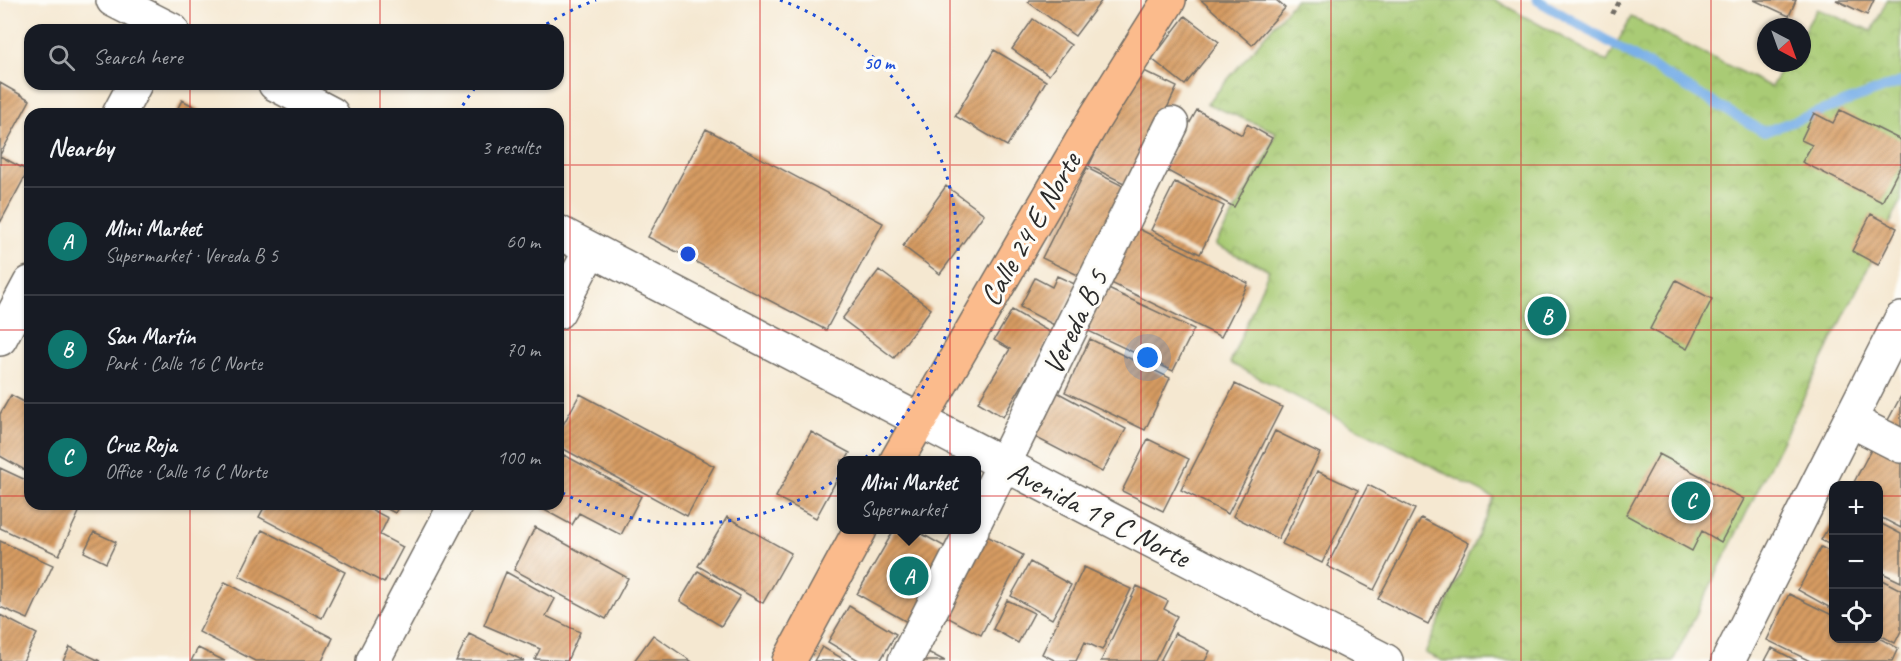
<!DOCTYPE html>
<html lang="en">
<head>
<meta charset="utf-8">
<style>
	body { margin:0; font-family:Caveat,sans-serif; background:#242831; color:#f1f3f6 }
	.controls { position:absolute; right:18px; bottom:18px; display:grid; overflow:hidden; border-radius:12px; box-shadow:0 2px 4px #0004 }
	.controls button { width:54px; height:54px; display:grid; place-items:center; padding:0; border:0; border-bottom:2px solid #363941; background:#171b24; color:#f1f3f6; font:30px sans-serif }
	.compass { position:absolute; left:1757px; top:18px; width:54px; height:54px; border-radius:50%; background:#171b24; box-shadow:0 2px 4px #0004; rotate:139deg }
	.you { position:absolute; left:1148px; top:358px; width:21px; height:21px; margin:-15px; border:4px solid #fff; border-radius:50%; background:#1a73e8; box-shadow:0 0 0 9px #1a73e833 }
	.badge { display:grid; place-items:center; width:39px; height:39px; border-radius:50%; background:#0f766e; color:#fff; font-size:20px; font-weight:700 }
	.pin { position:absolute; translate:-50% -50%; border:3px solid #fff; box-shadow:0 2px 6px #0006 }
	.popup { position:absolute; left:837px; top:456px; width:144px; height:78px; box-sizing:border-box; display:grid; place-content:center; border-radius:12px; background:#171b24; filter:drop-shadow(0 2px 4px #0005); font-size:20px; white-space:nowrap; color:#9ea1a6 }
	.popup b { font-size:22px; color:#f1f3f6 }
	.popup::after { content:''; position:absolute; left:50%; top:100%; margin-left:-12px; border:12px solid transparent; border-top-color:#171b24 }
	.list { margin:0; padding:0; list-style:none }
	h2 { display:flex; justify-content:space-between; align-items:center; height:78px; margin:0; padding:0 24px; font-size:26px }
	h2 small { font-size:20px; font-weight:400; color:#9ea1a6 }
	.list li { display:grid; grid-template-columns:39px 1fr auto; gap:18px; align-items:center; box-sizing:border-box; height:108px; padding:0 24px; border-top:2px solid #363941 }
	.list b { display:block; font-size:22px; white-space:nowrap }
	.list p { margin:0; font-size:20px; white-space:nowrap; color:#9ea1a6 }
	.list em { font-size:20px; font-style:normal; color:#9ea1a6 }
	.icon { flex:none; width:33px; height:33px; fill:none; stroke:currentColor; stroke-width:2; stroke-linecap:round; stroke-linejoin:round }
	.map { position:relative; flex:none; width:1901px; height:661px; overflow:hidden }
	.search { position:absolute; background:#171b24; box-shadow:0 2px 4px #0004; left:24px; top:24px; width:540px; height:66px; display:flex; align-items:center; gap:15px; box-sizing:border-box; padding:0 21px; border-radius:18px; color:#9ea1a6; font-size:22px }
	.panel { position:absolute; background:#171b24; box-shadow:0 2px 4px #0004; left:24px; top:108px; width:540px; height:402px; border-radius:18px }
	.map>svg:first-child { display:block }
	.park { fill:url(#park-crowns); stroke:#6a7b50; stroke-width:1.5 }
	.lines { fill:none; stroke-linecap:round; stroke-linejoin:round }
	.stream { stroke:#7ab0e8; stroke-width:10 }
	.building { fill:url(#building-hatch) }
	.minor-casing { stroke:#726d65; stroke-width:36 }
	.major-casing { stroke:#726d65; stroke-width:36 }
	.path { stroke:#726d65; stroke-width:4; stroke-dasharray:4.5 4.5; stroke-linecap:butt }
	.minor { stroke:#fff; stroke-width:33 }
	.major { stroke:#fbbb8c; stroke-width:33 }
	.grid { fill:none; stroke:#d62828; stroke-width:1.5; stroke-opacity:0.55 }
	.ring { fill:none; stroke:#1d4ed8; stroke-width:3; stroke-dasharray:3 6 }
	.labels { text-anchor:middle; stroke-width:6; stroke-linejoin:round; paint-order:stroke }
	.street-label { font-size:30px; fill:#2b2b2b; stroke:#fdfcf7 }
	.centre { fill:#1d4ed8; stroke:#fdfcf7; stroke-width:3 }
	.ring-label { font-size:18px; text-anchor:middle; font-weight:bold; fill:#1d4ed8; stroke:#fdfcf7; stroke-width:6; stroke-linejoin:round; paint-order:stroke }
</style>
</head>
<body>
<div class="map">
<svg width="1901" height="661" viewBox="0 0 1901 661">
	<defs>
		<pattern id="park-crowns" width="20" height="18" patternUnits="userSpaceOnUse" patternTransform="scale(1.5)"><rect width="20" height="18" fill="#a9cb74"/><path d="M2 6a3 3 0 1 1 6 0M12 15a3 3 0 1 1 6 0" fill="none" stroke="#92ae65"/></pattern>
		<pattern id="building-hatch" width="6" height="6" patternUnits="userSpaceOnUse" patternTransform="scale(1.5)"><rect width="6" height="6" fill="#d69b62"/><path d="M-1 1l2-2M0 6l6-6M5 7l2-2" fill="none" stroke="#ae7f51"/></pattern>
	</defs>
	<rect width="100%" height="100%" fill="#fdfcf7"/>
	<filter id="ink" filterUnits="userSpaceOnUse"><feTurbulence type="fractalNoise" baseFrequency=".0167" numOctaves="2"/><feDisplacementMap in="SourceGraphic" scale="12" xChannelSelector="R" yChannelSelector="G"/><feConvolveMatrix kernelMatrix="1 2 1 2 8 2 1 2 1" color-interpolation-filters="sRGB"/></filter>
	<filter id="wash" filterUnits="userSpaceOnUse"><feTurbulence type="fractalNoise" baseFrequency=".008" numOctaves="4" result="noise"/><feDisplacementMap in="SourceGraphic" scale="24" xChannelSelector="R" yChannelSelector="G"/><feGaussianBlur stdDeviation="1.35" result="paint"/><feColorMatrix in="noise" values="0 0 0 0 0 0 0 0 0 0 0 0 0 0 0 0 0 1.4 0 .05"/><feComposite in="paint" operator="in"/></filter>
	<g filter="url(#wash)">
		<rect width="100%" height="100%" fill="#f5e8d1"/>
		<path class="park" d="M1295,0H1495L1607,62L1631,17L1771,87L1785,63H1802V34L1817,9L1872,31L1887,0H1901V201L1673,661H1443L1425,653L1494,498L1230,363L1269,270L1215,245L1267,156L1276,132L1207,104Z"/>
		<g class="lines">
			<path class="stream" d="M1537,0L1764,132L1901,82"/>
		</g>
		<g id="blocks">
			<path class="building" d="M1030,0H1102L1075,36L1028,2Z
				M1201,0H1276L1285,8L1252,45Z
				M1754,0H1796L1789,16Z
				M1836,0H1874L1867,15Z
				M1185,16L1219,42L1185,85L1152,59Z
				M1033,19L1071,45L1049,75L1012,49Z
				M994,50L1046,81L1007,146L955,116Z
				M1136,67L1177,87L1130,186L1089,166Z
				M0,83L30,100L0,155Z
				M182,100L208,114H175Z
				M1197,110L1242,135L1247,124L1272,138L1234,207L1164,169Z
				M1840,110L1901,140V165L1882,202L1802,162L1812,145L1801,140L1814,113L1833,123Z
				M706,129L883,223L826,330L648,237Z
				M0,156L28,171L0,223Z
				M1087,168L1127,188L1082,277L1042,258Z
				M1175,182L1224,206L1200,254L1151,230Z
				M946,186L984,214L940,274L903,246Z
				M1871,214L1897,228L1878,265L1852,251Z
				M1133,226L1248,283L1221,337L1105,280Z
				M879,270L931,309L894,358L842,319Z
				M1057,276L1077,285L1056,326L1020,307L1035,278L1052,287Z
				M1676,280L1712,299L1687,349L1650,329Z
				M1102,286L1194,329L1173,371L1082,328Z
				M1012,310L1053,334L1003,417L978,402L1010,349L994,340Z
				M1090,339L1170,378L1145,430L1065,392Z
				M1235,384L1282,407L1228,514L1181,490Z
				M1053,390L1126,429L1102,472L1029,434Z
				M580,394L714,466L687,516L558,446V434Z
				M11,395L30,405V473L0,456V414Z
				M1901,396V430L1887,422Z
				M1275,431L1320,453L1278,539L1233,516Z
				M811,432L850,453L846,460H842V470L816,518L776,497Z
				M1148,439L1189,459L1163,511L1122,491Z
				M1875,442L1901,456V528L1878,516V486H1852Z
				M1659,454L1744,499L1721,542L1702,531L1692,551L1626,515Z
				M564,455L641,496L621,535L579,513L572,525L537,506L558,504V467Z
				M0,468L30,482V504L82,506L59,555L0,528Z
				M1317,471L1358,490L1322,563L1282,544Z
				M1368,485L1415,509L1374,590L1327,566Z
				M266,504H361L388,518L380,535L403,547L384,583L259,517Z
				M378,504H400L395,513Z
				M727,517L791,553L763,603L698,566Z
				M1834,517V547L1821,540Z
				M1421,518L1469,543L1428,624L1378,599Z
				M1878,522L1901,534V582L1878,571Z
				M535,527L628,578L606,619L514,570Z
				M262,530L345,572L322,618L239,576Z
				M894,530H915L958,554L916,627L857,594Z
				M94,532L116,542L106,563L84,552Z
				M985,535L1023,555L981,635L943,615Z
				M0,541L53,565L28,619L0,607Z
				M1821,547L1834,554V610L1798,590Z
				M1030,562L1071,585L1052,619L1011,596Z
				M1084,567L1131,589L1102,650L1085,642L1076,661H1056L1042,654Z
				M698,571L740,596L721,626L680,601Z
				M506,572L555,599L546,616L580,632L567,661L535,659L540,649L484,625Z
				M1878,578L1901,590V631L1895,643L1878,634Z
				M225,582L333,638L322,661H255L199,632Z
				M1137,586L1168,601L1164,609L1177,616L1155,661H1101Z
				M1789,594L1834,616V638H1879L1898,648L1892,661H1810L1767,640Z
				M1007,600L1034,613L1018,643L993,629Z
				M849,606L896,634L880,661H860L828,642Z
				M0,615L37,634L23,661H0Z
				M1175,633L1210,651L1205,661H1160Z
				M469,634L524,661H456Z
				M653,635L691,661H634Z
				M70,647L100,661H63Z
				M822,647L847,661H814Z
				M198,648L225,661H191Z
				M1772,648L1797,661H1765Z
				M922,649L945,661H917Z"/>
		</g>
	</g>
	<g filter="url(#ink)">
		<use href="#blocks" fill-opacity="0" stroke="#726d65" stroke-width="1.5"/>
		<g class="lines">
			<defs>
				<path id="minor" d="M113,0L172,30
					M275,84L332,114
					M119,114L135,84
					M558,232C834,376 1109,520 1386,661
					M558,312L591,249
					M0,339L30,283
					M1850,420L1901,446
					M976,520L1172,124
					M373,661L456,504
					M905,661L972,530
					M1728,661L1901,319"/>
				<path id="major" d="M897,460L1095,118L1169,0
					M789,661L860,530"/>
			</defs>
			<use href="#minor" class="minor-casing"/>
			<use href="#major" class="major-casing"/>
			<path class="path" d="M1612,14L1620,0"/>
			<use href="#minor" class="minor"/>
			<use href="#major" class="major"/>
		</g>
	</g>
	<path class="grid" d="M190,0V30M380,0V30M570,0V661M760,0V661M950,0V661M1141,0V661M1331,0V661M1521,0V661M1711,0V661M190,84V114M380,84V114M0,165H30M558,165H1901M0,330H30M558,330H1901M0,496H30M558,496H1834M1878,496H1901M190,504V661M380,504V661"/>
	<path class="ring" d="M458 113A270 270 0 0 1 478 84M539 29A270 270 0 0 1 596 0M780 0A270 270 0 1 1 559 491"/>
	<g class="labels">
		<g class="street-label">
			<text transform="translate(1030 229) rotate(-60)" y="10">Calle 24 E Norte</text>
			<text transform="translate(1075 322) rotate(-64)" y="10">Vereda B 5</text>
			<text transform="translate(1099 514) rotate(27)" y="10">Avenida 19 C Norte</text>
		</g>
	</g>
	<circle cx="688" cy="254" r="9" class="centre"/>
	<g class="ring-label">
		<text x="879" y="69">50 m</text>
	</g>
</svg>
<div class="controls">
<button>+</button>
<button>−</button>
<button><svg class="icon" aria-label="locate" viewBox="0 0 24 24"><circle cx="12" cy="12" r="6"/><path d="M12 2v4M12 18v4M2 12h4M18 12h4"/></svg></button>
</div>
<svg class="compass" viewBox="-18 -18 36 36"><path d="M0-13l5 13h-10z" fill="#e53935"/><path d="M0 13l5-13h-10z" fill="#9ea1a6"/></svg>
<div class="you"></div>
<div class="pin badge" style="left:909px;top:576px">A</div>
<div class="popup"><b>Mini Market</b>Supermarket</div>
<div class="pin badge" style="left:1547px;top:316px">B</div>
<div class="pin badge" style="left:1691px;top:501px">C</div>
<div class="search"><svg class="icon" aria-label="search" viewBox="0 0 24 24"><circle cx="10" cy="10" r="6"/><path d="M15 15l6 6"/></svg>Search here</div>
<section class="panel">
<h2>Nearby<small>3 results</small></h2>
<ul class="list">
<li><span class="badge">A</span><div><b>Mini Market</b><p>Supermarket · Vereda B 5</p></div><em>60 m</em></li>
<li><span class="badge">B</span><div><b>San Martín</b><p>Park · Calle 16 C Norte</p></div><em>70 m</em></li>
<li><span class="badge">C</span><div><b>Cruz Roja</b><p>Office · Calle 16 C Norte</p></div><em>100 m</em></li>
</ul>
</section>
</div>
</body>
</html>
